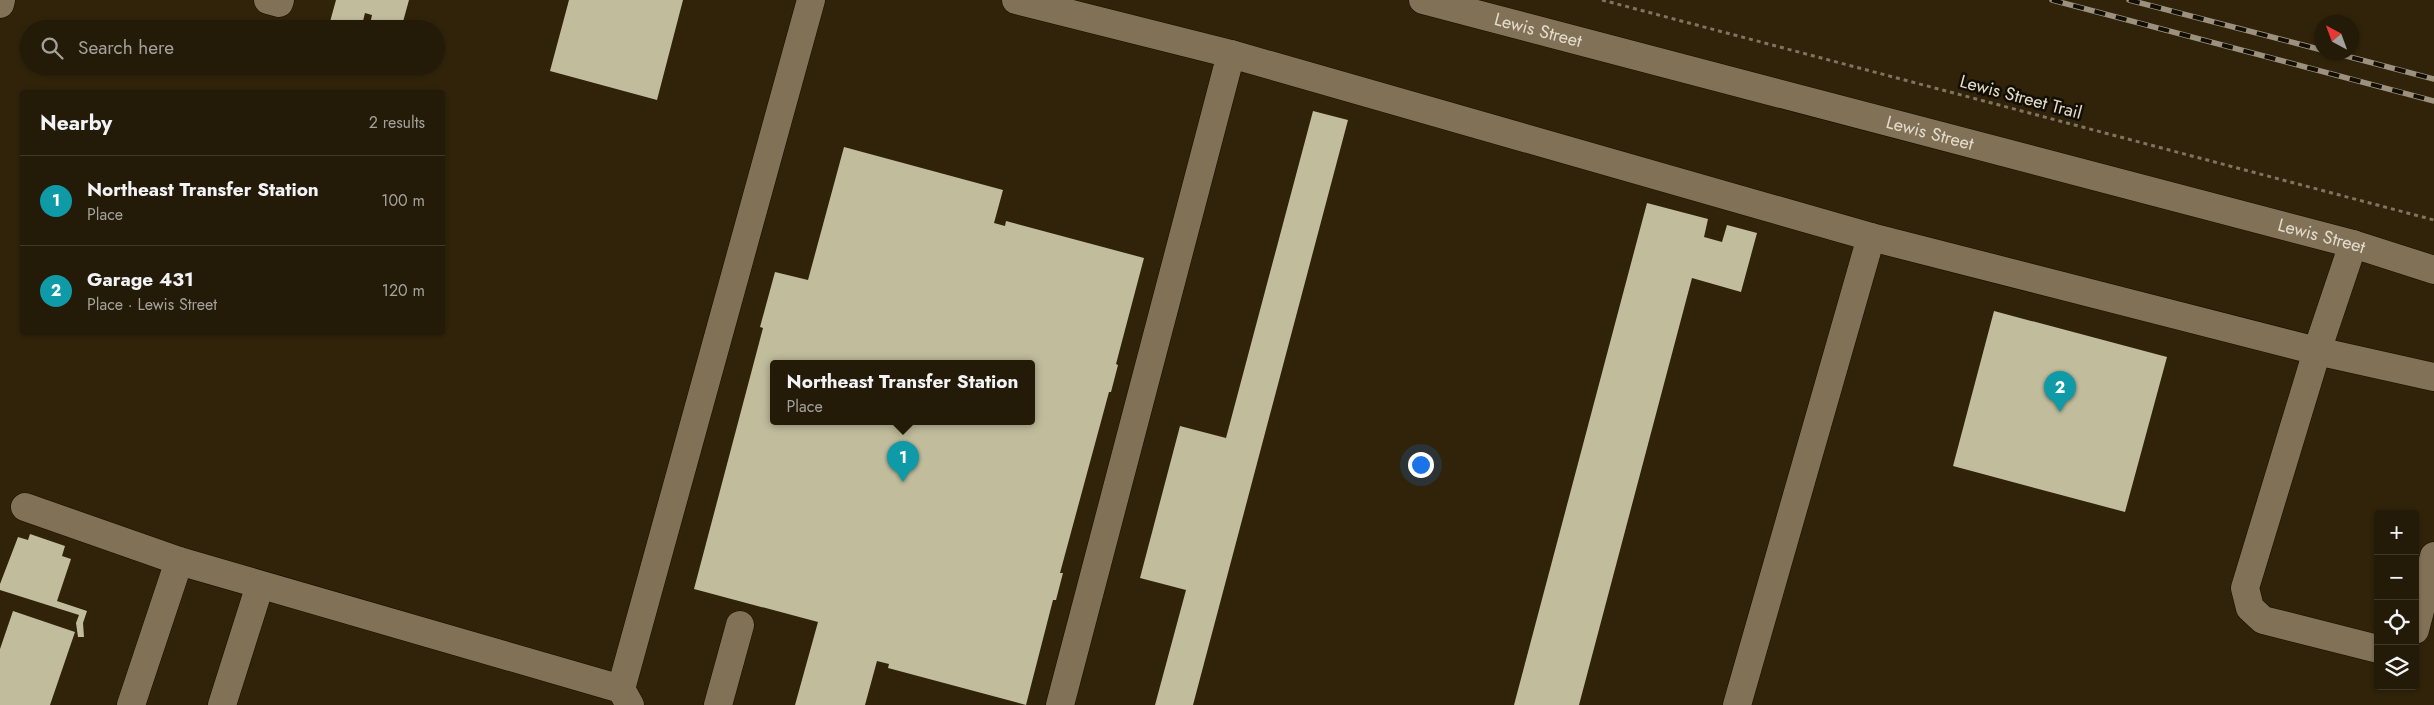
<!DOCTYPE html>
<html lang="en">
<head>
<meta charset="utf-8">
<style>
	body { margin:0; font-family:Jost,sans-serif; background:#302716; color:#f1f3f6 }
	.controls { position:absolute; right:15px; bottom:15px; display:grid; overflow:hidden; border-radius:5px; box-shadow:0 1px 4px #0004 }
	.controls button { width:45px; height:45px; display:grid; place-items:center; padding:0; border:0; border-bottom:1px solid #413829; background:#241a08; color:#f1f3f6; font:25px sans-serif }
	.compass { position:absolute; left:2314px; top:15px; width:45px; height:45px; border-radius:50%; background:#241a08; box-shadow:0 1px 4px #0004; rotate:319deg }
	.you { position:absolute; left:1420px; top:464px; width:18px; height:18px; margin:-12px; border:4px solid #fff; border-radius:50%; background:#1a73e8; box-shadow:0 0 0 8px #1a73e833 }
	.badge { display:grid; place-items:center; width:32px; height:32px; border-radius:50%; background:#1a73e8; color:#fff; font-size:16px; font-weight:700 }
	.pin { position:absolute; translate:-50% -41px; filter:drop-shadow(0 1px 2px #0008) }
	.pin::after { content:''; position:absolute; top:26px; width:18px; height:15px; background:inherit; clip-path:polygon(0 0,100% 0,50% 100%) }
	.popup { position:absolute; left:770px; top:360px; width:265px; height:65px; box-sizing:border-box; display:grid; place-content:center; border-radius:5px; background:#241a08; filter:drop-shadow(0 1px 4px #0005); font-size:16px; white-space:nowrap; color:#a3a19c }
	.popup b { font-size:19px; color:#f1f3f6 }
	.popup::after { content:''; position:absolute; left:50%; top:100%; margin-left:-10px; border:10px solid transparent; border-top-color:#241a08 }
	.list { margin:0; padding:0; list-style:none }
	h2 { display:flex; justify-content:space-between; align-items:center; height:65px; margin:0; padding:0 20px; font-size:21px }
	h2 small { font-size:16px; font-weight:400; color:#a3a19c }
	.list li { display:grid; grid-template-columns:32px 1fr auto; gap:15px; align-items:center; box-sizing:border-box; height:90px; padding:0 20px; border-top:1px solid #413829 }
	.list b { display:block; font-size:19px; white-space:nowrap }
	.list p { margin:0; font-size:16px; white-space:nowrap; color:#a3a19c }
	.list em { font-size:16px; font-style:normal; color:#a3a19c }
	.icon { flex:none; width:28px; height:28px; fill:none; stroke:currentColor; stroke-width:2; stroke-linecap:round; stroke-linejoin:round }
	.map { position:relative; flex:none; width:2434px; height:705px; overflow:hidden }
	.search { position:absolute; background:#241a08; box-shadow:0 1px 4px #0004; left:20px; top:20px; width:425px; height:55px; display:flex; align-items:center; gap:12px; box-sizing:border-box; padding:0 18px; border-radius:28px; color:#a3a19c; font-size:19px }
	.panel { position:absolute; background:#241a08; box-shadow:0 1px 4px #0004; left:20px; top:90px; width:425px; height:245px; border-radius:5px }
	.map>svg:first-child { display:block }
	.building { fill:#c0bc9c; fill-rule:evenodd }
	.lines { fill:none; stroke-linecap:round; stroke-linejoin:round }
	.minor-casing { stroke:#180c00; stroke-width:29 }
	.path { stroke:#7f7460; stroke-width:3; stroke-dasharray:4 4; stroke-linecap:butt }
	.minor { stroke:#807157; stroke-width:28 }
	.rail-casing { stroke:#9b917e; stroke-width:5.5 }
	.rail { stroke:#130e04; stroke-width:4; stroke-dasharray:11; stroke-linecap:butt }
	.labels { text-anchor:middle; stroke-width:5; stroke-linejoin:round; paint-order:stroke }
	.street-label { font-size:18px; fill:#e3dbcc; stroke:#130e04 }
</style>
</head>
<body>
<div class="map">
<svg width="2434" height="705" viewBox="0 0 2434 705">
	<rect width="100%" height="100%" fill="#30230a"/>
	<path class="building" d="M336,0H409L401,29H369L372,15L365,13L361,29H328Z
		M569,0H683L657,100L550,71Z
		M1313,111L1348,120L1193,705H1155L1186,590L1140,578L1180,426L1226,438Z
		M844,147L1003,190L994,223L1005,226L1006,221L1144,258L1116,364L1118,365L1111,392H1109L1060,573H1063L1056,600H1053L1026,705L888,668L889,664L877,661L865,705H795L818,622L694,589L763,328L760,327L775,272L808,280ZM774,363H1032V421H774Z
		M1647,203L1708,219L1704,237L1722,242L1727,225L1757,233L1741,292L1692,278L1579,705H1514Z
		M1994,311L2167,357L2125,512L1953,466Z
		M30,534L65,546L62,556L71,559L57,601L87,611L83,623L84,637H78L76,623L79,615L0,590V584L18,537L28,540Z
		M13,611L75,632L50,705H0V649Z"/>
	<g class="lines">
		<defs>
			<g id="minor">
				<path d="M268,0L279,3L280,0"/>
				<path d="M1016,0L1231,54L1060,705"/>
				<path id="s1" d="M1423,0L2353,244L2434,270"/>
				<path d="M0,4L1,0"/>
				<path d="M1231,54L1871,237L2317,351L2353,244"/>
				<path d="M25,507L179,561"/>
				<path d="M2415,630L2434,556"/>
				<path d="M2378,649L2263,620L2250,608L2245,588L2317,351L2434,377"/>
				<path d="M621,689L811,0"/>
				<path d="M131,705L179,561L621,689L630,705"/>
				<path d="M222,705L260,585"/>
				<path d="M718,705L740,625"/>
				<path d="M1737,705L1871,237"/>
			</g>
		</defs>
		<use href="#minor" class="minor-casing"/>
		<path class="path" d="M1602,0L2434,220"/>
		<use href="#minor" class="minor"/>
		<defs>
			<path id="rail" d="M2052,0L2434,101
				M2129,0L2322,50
				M2331,52L2434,79"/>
		</defs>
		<use href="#rail" class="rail-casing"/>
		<use href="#rail" class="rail"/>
	</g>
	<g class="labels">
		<g class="street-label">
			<text dy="6" stroke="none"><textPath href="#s1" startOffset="119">Lewis Street</textPath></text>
			<text transform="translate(2021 97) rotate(15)" y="6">Lewis Street Trail</text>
			<text dy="6" stroke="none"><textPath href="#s1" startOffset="524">Lewis Street</textPath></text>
			<text dy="6" stroke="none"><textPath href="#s1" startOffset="929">Lewis Street</textPath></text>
		</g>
	</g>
</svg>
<div class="controls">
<button>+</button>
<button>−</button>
<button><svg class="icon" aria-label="locate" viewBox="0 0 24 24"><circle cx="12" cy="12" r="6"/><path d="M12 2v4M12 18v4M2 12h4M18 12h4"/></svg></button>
<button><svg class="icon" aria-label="layers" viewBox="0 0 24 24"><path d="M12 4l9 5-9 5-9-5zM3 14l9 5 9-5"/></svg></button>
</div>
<svg class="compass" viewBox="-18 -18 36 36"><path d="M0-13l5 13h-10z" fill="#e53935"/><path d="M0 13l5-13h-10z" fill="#a3a19c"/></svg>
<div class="you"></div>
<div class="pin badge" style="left:903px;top:482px;background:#0f9aa8">1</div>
<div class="popup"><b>Northeast Transfer Station</b>Place</div>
<div class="pin badge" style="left:2060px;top:412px;background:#0f9aa8">2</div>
<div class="search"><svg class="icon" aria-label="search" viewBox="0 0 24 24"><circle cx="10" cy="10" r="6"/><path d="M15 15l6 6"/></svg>Search here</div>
<section class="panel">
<h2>Nearby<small>2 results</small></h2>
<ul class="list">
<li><span class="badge" style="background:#0f9aa8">1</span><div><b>Northeast Transfer Station</b><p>Place</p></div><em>100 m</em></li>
<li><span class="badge" style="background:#0f9aa8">2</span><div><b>Garage 431</b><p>Place · Lewis Street</p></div><em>120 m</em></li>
</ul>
</section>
</div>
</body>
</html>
